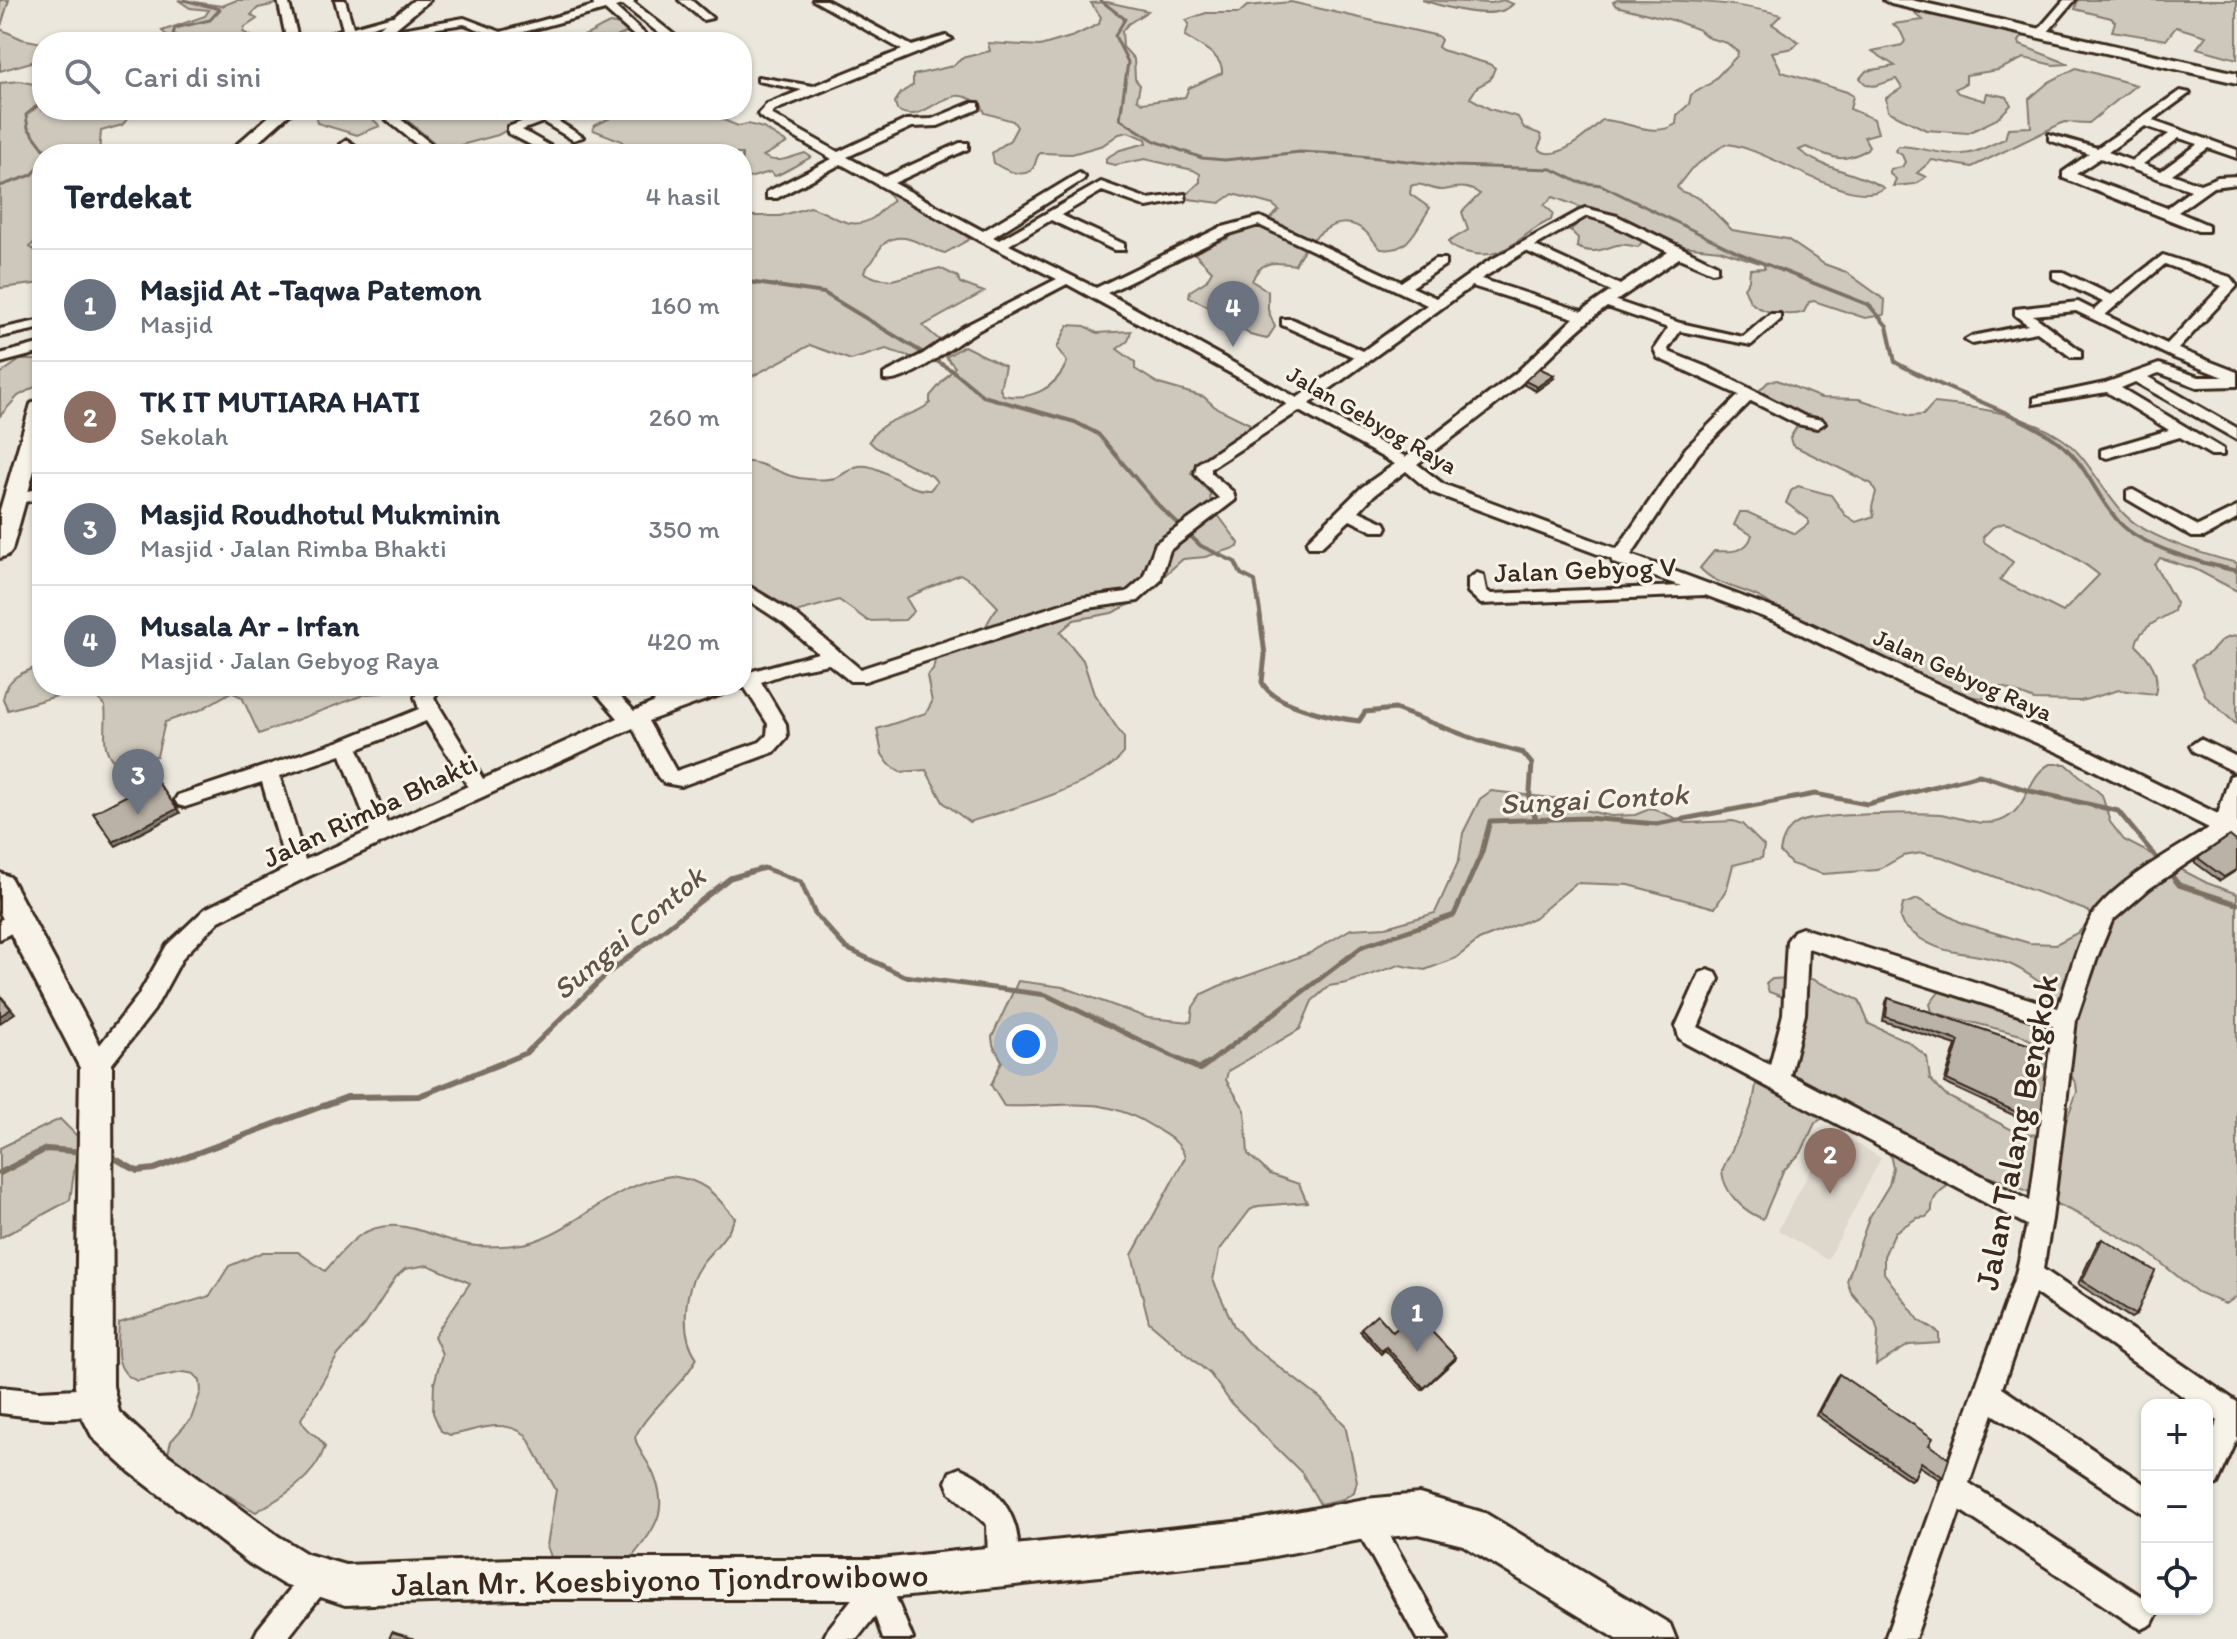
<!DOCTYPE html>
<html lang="id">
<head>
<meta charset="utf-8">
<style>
	body { margin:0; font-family:Itim,sans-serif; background:#f2f2f3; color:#1f2937 }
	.controls { position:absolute; right:24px; bottom:24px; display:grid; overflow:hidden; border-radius:16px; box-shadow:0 2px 6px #0004 }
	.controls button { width:72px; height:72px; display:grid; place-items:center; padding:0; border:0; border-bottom:2px solid #e0e1e3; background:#fff; color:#1f2937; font:40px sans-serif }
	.you { position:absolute; left:1026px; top:1044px; width:28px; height:28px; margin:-20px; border:6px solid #fff; border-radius:50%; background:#1a73e8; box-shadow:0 0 0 12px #1a73e833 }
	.badge { display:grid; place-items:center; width:52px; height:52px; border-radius:50%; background:#0b8043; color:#fff; font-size:26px; font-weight:700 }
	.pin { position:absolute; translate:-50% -66px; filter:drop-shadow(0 2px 4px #0008) }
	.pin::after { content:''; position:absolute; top:42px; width:28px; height:24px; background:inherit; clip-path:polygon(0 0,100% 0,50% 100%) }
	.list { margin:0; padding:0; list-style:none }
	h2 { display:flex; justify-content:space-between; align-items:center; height:104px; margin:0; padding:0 32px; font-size:34px }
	h2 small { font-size:26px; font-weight:400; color:#747a83 }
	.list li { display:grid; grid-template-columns:52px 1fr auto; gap:24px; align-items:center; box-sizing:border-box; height:112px; padding:0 32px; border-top:2px solid #e0e1e3 }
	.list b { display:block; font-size:30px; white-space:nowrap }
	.list p { margin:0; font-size:26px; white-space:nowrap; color:#747a83 }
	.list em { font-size:26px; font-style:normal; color:#747a83 }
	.icon { flex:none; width:44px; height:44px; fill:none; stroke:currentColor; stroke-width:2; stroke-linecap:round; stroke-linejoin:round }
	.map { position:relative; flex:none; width:2237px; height:1639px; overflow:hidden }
	.search { position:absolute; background:#fff; box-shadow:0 2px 6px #0004; left:32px; top:32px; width:720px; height:88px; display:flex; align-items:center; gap:20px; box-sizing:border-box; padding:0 28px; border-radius:32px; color:#747a83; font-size:30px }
	.panel { position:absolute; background:#fff; box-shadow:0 2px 6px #0004; left:32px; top:144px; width:720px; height:552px; border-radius:32px }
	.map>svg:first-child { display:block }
	.built { fill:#ddd7cc }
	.green { fill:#cec8bc; stroke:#84796d; stroke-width:2; fill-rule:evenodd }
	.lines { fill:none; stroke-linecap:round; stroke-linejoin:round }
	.stream-far3 { stroke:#7c7064; stroke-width:3 }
	.stream-far2 { stroke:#7c7064; stroke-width:4 }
	.stream-far1 { stroke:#7c7064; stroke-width:5 }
	.stream { stroke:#7c7064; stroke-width:6 }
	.minor-casing { stroke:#3b2a1e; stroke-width:6 }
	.secondary-casing { stroke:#3b2a1e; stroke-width:6 }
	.minor { fill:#f7f3e8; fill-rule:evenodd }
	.secondary { fill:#f7f3e8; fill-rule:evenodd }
	.wall { fill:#a09990; stroke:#3b2a1e; stroke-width:2 }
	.shaded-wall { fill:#827d75; stroke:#3b2a1e; stroke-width:2 }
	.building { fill:#bab2a7; stroke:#3b2a1e; stroke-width:2 }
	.labels { text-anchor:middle; stroke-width:6; stroke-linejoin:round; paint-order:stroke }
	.far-street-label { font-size:24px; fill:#3b2a1e; stroke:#f7f3e8 }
	.street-label { font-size:28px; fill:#3b2a1e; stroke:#f7f3e8 }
	.water-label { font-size:30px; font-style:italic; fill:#615347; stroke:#f7f3e8 }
	.near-street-label { font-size:34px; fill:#3b2a1e; stroke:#f7f3e8 }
</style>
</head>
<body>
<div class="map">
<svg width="2237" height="1639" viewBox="0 0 2237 1639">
	<rect width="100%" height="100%" fill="#ece7dc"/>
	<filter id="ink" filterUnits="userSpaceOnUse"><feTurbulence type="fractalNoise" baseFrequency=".0125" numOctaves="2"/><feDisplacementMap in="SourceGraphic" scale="16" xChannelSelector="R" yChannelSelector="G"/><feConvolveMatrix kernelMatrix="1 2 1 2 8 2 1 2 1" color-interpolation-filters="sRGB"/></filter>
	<g filter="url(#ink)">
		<path class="built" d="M1833,1130L1881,1158L1828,1260L1778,1230Z"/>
		<path class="green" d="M0,0H9L0,29L22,39L42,43V59L0,71Z
			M178,0L222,6L237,0H274L276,4L258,8L251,15L257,19L245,27L243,32L253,37L249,42H180L171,39L162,31L205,16L209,10L190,8Z
			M1422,0L1492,3L1503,0L1513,4C1496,23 1444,7 1422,0Z
			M1617,0C1671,0 1730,0 1781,15L1772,24L1799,42L1793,48L1772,52L1782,72L1847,92L1853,96L1850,109L1874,119L1878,133L1864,137L1869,146L1867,150C1837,165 1835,157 1806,147L1799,150C1823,170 1858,172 1884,188C1852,212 1765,145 1725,144L1691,169L1677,187L1680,191L1700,198L1732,230L1787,239L1824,264L1846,272L1885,300L1884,315L1865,318L1814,301L1809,302L1804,312C1791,317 1759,313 1750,301C1747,297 1747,292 1744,288L1749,280L1750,269L1765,268L1763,264L1720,250L1642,242L1638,247C1632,246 1624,243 1617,245C1602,249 1593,255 1577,247L1578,238L1570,230L1587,217L1583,208L1553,197L1544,205L1553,213L1551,220C1522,231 1508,262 1470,253C1461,251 1453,249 1448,242L1468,230L1462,212L1480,194C1465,184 1458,188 1443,190C1431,191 1423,181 1411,186L1410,194L1430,208C1416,229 1409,253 1381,249C1375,244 1373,239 1369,235C1341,205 1306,240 1295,265C1276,262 1260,259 1252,281L1268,291V310L1275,327L1267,339L1250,335L1235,320L1189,297L1190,291L1206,281L1212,271L1195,254L1197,248L1227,239L1241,224L1267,222L1279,210L1273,205L1233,194L1220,203L1189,199L1187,194L1200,182V174L1193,170L1145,159L1115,165L1106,163V158L1120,150L1147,143L1146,139L1128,132L1119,134L1103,145L1072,154L1040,153C1037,156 1036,160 1035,164C1029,182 1004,170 994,163L992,153L1010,140L1017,127L1013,121L985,113L981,104C973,100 965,95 956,96C935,98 920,124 897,110L895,102L901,93L913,85V75L953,66L962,58L990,51L988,43L1040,46L1074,36L1099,24L1101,17L1091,3L1107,2L1148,11L1128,24L1122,31L1123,47L1134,59L1135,79L1140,85L1137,99L1142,103L1185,97L1189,88L1222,73C1224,56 1199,45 1185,36L1189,24L1186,20L1206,13H1239L1247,6L1291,2L1438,36L1441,40L1438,47L1442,50L1489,64L1495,68L1490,80L1477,87L1470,98L1490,109L1518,117L1524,128L1540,134L1542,139L1538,148C1554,166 1589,133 1602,120C1627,120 1653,139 1676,124L1677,115L1689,104L1691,95L1711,83L1737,56L1738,52L1727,43L1709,38L1699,30L1676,21L1616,6L1613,2Z
			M2078,0H2237V59L2197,48L2206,36L2176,27L2166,40L2112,31L2115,22L2111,18L2075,9Z
			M1919,9L2026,33L2019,41L2020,45L2069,64L2053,65L2024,58L1998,70L1966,75V83L1955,89L1958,93L1985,101L1987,93L2007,97L2011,105L1997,119L1968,133L1926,130L1888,111L1886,98L1902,88L1896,79C1883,82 1870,93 1860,78L1866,71L1895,66L1872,51L1902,45L1905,41L1901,32L1893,24L1923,20L1915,13Z
			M610,23L628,27V32L605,42H508C525,34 558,41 580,37C592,34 599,27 610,23Z
			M2076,68L2136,85L2089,123L2064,122L1972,167L1932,160L1917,173L1926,177L1915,184L1893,186L1896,179L1890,174V169L1902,167L1905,162L1902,155L1895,151L1898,146C1919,146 1942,156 1963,154C1980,153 1990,144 2005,139L2008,128L2031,127L2029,99L2049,82Z
			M20,81L42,86V110H148L130,116L122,125L101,131L99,154H42V233L30,247L42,255V283L0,288V83Z
			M314,110H363L380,126L357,135L317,123Z
			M454,110H519L529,118L498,135L443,150L402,116L409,114L418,119Z
			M653,110L670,113L699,110L738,126L748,124L763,128L787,143L763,156C777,165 790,157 805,153L811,157C808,159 777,176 775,176L770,172L742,180V154H607L623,145L622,141L593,130L594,126L616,115Z
			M902,183L935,203L939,217L970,239L945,253C925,249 904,228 885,243C875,251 877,261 866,267L864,273L876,278L892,280L940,268L958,277L960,283L984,292L923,326L943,343L915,358L886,349L851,360L810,345L742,382V216H780L810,207C832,213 849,233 873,218C880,213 884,206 893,201L887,191Z
			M1068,325L1085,326L1097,333L1131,331L1128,341L1117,349L1135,362V369L1159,384L1204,397L1215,407L1252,425L1253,444C1232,461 1206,442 1191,473L1210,493L1211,506L1239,543L1238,547L1205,557L1183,559L1133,603L1112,613L1074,620L1060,632L1083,660L1094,694L1124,738V753C1101,784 1009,810 969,822L943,802L926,770L901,772L889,764L882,754L877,729L926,713L932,702L927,676L933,670L935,660C951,655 973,651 981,635C987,625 990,616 998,607L975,583L960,574L906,598L914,611L905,620L868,621L839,600L796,612L742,580V462C765,460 785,479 808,479C816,480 831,480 838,477C849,471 854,464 867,466C890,470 905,491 930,490L937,482L932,476L875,447L869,441C887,413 911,420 930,403V396L955,367L946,357L964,346L1005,366L1000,389L1003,395C1030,401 1056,389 1067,362L1057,348Z
			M20,360H42V383L18,396L0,416V374Z
			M1777,380L1821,398L1859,399L1910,416L1923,415L1934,403C1977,407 2020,413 2058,436C2088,454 2101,491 2125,515C2148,538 2205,555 2237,563V591L2195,569L2160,558L2155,565L2176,603L2174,611C2160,620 2138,628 2136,645C2150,659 2161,674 2155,694L2119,690L2081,701L2034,700L2003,687L1996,688L1985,698C1927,696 1833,638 1779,612C1757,587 1720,591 1700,568L1714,551C1730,552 1747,553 1752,535L1734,525L1740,512H1747L1795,534L1808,524V519L1786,503L1791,491L1798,486L1831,495L1845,515L1856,522L1874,516L1872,507L1876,492L1872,484L1792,445L1790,438L1802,418L1757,393L1768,382ZM2004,523C2029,530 2079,558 2099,575L2063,612L2000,580L2013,562L1984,542L1983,537L1993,527Z
			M2237,636V725L2206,697L2192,664C2198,656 2202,658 2209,653C2221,644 2217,638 2237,636Z
			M42,665V686H397L382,693L366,694L259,734L242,697L231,692L200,710L165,722L157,756L117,764C98,750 108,727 105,706L90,690L74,691L8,710L3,699C7,676 22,673 42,665Z
			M2050,764H2066L2102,795L2110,822L2124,840L2207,883L2237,894V1297L2225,1304L2197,1292L2145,1250L2074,1212L2007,1182L1971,1172C1955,1183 1930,1190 1932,1211L1926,1217L1917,1218L1895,1232L1884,1256V1273L1919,1320L1939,1333V1343L1909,1345L1876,1365L1878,1332L1875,1321L1851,1292L1847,1281L1869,1218L1889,1185L1893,1168L1889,1150L1830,1114L1815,1123L1801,1153L1783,1171L1763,1219C1743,1211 1724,1193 1722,1171C1736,1137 1766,1096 1753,1060L1772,1059L1797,1002L1769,992L1766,984L1772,979L1807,977L1859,1000L1869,1024L1909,1042L1927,1057L1930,1079L1945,1095L2018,1133L2060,1137L2077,1092L2076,1084L2060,1056L2021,1035L1932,1012L1930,1004L1939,992H1948L2047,1009L2048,988C2036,980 2023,969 2009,964C1964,947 1944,962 1903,925L1900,918L1903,904L1918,899L1962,923L2029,943L2056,944L2079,932L2093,917L2088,911L1942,857L1922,853L1903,856L1878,870L1823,874L1791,864L1780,852C1782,840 1788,827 1800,822C1818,814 1917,812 1940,814C1960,817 1979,827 2000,821C2029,811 2026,776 2050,764Z
			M1491,791L1561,799L1575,808L1611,816L1635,815L1652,808L1686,823L1733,821L1742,824L1764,846L1762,858L1733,865L1727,888L1715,908L1629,885L1576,883L1534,918L1479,940L1456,958L1425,970L1399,965L1347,983L1329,986L1312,1001L1300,1029L1228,1071L1226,1080L1245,1110L1248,1154L1270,1174L1299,1184L1307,1202L1258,1206L1250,1210L1219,1251L1213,1280L1234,1326L1248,1343L1321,1399L1345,1425L1357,1481L1354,1492L1343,1499L1320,1504L1302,1473L1232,1404L1210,1374L1149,1322L1132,1255L1185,1158C1181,1142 1169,1137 1155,1128C1098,1091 1065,1109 1004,1106L991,1085L1002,1061L993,1045L992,1037L1018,981L1063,987L1148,1018L1191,1022L1193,1007L1202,994L1219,986L1310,953L1351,929L1386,927L1435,913L1459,860L1463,833L1480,799Z
			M60,1119L79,1138L70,1200L0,1238V1148Z
			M671,1176C706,1181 713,1192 735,1218C727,1237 715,1247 702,1263C684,1288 679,1334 697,1358C681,1388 651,1406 635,1437C637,1448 643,1455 649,1465C671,1506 659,1524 632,1557L561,1560L551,1557L547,1546L556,1490L526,1435C501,1417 476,1431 450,1435L441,1431L433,1413L434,1384L442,1354L434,1336L470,1283L428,1265L405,1269L396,1277L365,1325L338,1355L301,1419C306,1433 319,1434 325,1447C314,1479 284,1496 256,1512L180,1466L168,1453L171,1441L191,1419L201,1391L200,1381L194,1374L184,1372L137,1381C112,1371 118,1346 119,1323L210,1296L229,1266L263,1252H298L325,1271C335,1260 346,1245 359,1236C398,1209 438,1243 477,1246C491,1247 513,1246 527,1243C579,1229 608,1185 671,1176Z"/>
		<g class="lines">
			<path class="stream-far3" d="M184,0L220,9L210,20L175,28L173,34L191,42
				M1100,0L1125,19L1115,36L1128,62L1120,119L1155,141L1202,158L1225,160L1300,152L1340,154L1455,166L1552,169L1578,182L1601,185L1739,253L1783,271
				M42,102L26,115L28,128L48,154
				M691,147L700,154
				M0,186L32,175L42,164"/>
			<path class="stream-far2" d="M1778,269L1869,305L1887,326L1895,362C1945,391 2002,406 2050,436C2087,460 2092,492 2119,522C2141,547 2205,564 2237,571
				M742,281L824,293L953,371L983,396L1075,422L1098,434L1159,506L1201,546L1235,562L1241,574L1255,581L1261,618"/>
			<path class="stream-far1" d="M1260,616L1265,655L1262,682C1271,705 1335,718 1359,721L1365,712L1395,709L1477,740L1523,753L1532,764L1529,805L1537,820
				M2168,871L2179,885L2237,904
				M497,1065L526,1053L607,974L730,878L764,868L801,882L815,914L846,948L904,976L1046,995L1191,1065
				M1206,1065L1363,946L1454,915L1482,852L1490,821L1587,818L1657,824L1815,794L1867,804L1979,775L2030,791L2118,811L2161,863"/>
			<path class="stream" d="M1187,1063L1200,1069L1208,1063
				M107,1154L137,1171L154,1169L347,1097L419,1096L502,1063
				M0,1173L46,1149L85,1152"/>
			<defs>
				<path id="minor" d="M278,0H288L299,42H287Z
					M335,0H345L353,27L393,16L398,19L323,42H305L343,29Z
					M618,0H635L633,2L683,42H670L623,5L615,7L648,37V41H640L605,10L501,38L464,24L379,37L373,34L464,18L501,32L594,6L593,2Z
					M679,0H691L712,18L703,20Z
					M813,0H826L912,46L946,36L952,39L775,110L771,114L838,152L906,120L932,119L971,103H979V109L938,126L912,127L847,157L885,177L960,143H968V149L894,183L983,231L1079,173L1085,177L1083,180L993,237L999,240L1101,182L1148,199L1185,194V200L1147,207L1102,191L1061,215L1124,244V250H1114L1051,220L1009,245L1096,288L1219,228L1260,217L1401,282L1435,259H1445V265L1412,287L1436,298L1487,262L1585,208L1617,216L1717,265V271L1712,272L1679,258L1616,301L1680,323L1743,337L1770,314H1780V320L1751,345L1680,331L1668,349L1669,352L1709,368L1806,417L1822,420L1825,423L1817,428L1797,424L1751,401L1698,454L1631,555L1789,614L1924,678L2076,744L2218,814L2230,776L2237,774V841L2226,837L2150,888L2112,921L2098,955L2076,1020L2052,1219L2043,1269L2237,1402V1440L2217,1484L2207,1488V1444L2218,1421L2207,1413V1405H2195L2035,1293L2002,1388L2147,1486V1516L1993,1414L1969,1483L2147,1600V1609H2154L2157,1614L2152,1624L2142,1629L2132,1624L1960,1510L1915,1639H1885L2016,1274L2027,1225L1685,1043L1679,1038L1676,1026L1700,973L1708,970L1716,973L1719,979L1698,1027L1770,1065L1783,1014L1787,941L1794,931L1802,928L2058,1008C2067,983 2081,929 2097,909C2126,875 2172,852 2209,828L2062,754L1910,688L1777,622L1705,595L1481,604L1468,592V579L1477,573L1483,575L1486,590L1491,594L1681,586L1613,563L1611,559L1431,492L1406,471L1374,495L1359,511L1385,523L1387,527L1385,531H1373L1350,520L1321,547H1309L1307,543L1309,539L1362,487L1395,464L1299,411L1211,468V473L1233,492L1235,500L1170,550L1160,581L1138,601L1088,608L865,681H850L829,664L796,670L761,682L786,724L787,737L774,752L681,786L664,783L658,777L633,728L305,878L219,921L183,957L154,1010L104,1074L96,1077L88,1074L85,1067L88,1060L138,996L167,945L205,909L287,868L262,782L185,807L178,805L175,800L178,795L340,741L419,709L415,697L422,686H441L434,698L483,779L618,718L590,686H610L634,711L655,702L643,686H662L672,697L709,686H742V674L818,653L783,623L742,596V582L796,615L860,669L1080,598L1127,592L1143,578L1156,543L1219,498L1195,474L1197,464L1287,404L1067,284C1037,300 1007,315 977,331C955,343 908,385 884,380V374L923,354L963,327L1057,279L978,240L841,164L777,198H767V192L832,159L760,117L758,114L767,104L802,90L758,81V77L813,86L902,50ZM1587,216L1607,222L1668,252L1620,285L1535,246ZM1259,225L1427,305L1363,351L1292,319H1282V325L1354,357L1297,398L1107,293L1229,234ZM1526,251L1611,291L1582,311L1481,279ZM1472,286L1574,318L1516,373L1406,457L1309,404ZM1607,307L1668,328L1654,349L1658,358L1739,395L1686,448L1617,549L1443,484L1417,464C1453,437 1490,411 1524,381C1552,357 1576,328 1607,307ZM739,688H745L768,724L767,735L760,742L676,771L648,721ZM426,721L468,786L387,823L358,749ZM341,755L370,831L305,860L280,776ZM1808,948L2053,1026L2030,1201L1790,1075L1805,1014Z
					M2064,0H2075L2046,34H2038V30Z
					M2180,91L2190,93L2153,120L2237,150V158L2208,148L2172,174L2200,184L2218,177L2237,176V184L2213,187L2178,212L2208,225V231H2198L2063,178V172L2089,154L2049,140V134L2097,148ZM2145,126L2169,134L2132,161L2108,152ZM2179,138L2198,144L2161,171L2143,164ZM2100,158L2191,190L2167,208L2076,174Z
					M392,110H405L398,117L435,147L436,154H424L425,151L387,120L385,117Z
					M532,110L544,113L568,110L553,118L583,137L573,140L543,122L522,130L552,147V153L548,154L508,133V127L534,117L530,113Z
					M347,140L367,154H353L341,144Z
					M2163,255L2230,277L2237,286L2178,349L2237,372V386L2197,387L2159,373L2148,377L2237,428V440L2135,382L2121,388L2223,449V455H2211L2180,437L2107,458L2101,456V450L2169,430L2107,392L2034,404V398L2105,383L2159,364L2199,377H2223L2172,357L2076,311L2033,315L2081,351V357H2071L2037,332L1972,344L1965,340L1972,336L2028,325L2015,315V309L2078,302L2094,310L2103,302L2053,278V272H2063L2111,295ZM2165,264L2222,286L2167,344L2105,315Z
					M42,320V328L0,337V329Z
					M42,343V352L0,363V354Z
					M42,488V498L12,505L4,500L6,496Z
					M2133,490L2198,526L2237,507V519L2204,537H2192L2127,499V491Z
					M2200,739L2237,757V773L2193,751L2190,746Z
					M19,910L26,913L30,919L26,925L0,939V920Z
					M0,1387L39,1391L96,1388L105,1392L109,1401L105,1410C75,1423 32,1417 0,1413Z
					M960,1468C1002,1486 1031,1530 1012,1575L1002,1579L992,1575L988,1565L987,1525L950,1492L946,1482L950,1472Z
					M1365,1505L1375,1509L1448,1639H1417L1351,1519L1355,1509Z
					M317,1564L327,1568L331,1578L327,1588L287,1639H253L258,1629L307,1568Z
					M880,1565L890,1569L896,1598L913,1639H883L875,1616L857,1639H823L828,1629L855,1595L864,1570Z"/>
				<path id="secondary" d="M414,0H430L379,42H361Z
					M1884,0H1911L2237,73V83L1891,4Z
					M276,110H294L245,154H226Z
					M42,398V442L12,550L8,555L0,558V510L31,404Z
					M0,873L10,877L112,1067L113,1386L119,1412L156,1446L278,1536L307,1554L345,1565L514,1559H880L1253,1520L1365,1499L1419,1494L1485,1513L1670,1624L1676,1639H1617L1463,1545L1419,1534L1365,1539L1253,1560L880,1599H514L345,1605L284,1585L250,1564L130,1472L93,1438L80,1413L75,1386L80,1068L0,913Z"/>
			</defs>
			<use href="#minor" class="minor-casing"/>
			<use href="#secondary" class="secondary-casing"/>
			<use href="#minor" class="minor"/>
			<use href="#secondary" class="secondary"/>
		</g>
		<path class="wall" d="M1553,379L1536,391L1524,385L1525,381Z
			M2237,842V870L2220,881L2194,862L2198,858Z
			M1888,998L2048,1051L2040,1123L2037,1126L1944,1083L1956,1045L1883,1021L1886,1002Z
			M2102,1239L2136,1315L2131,1318L2078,1284L2098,1242Z
			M1361,1328L1393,1332L1456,1357L1455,1360L1422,1390L1385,1350L1381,1354L1360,1331Z
			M1839,1374L1929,1445L1943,1477L1939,1479L1919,1466L1914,1478L1910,1480L1816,1415L1836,1377Z"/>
		<path class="shaded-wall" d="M1554,375L1553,379L1536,391L1537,387Z
			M156,780L180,813L116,846L113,842Z
			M0,995L15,1013L0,1023Z
			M1456,1357L1455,1360L1422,1390L1424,1388Z"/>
		<path class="building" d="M1539,368L1554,375L1537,387L1525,381Z
			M156,780L177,809L113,842L93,813Z
			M2230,836L2237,842V869L2224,877L2198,858Z
			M0,996L11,1009L0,1016Z
			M1888,998L2048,1051L2040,1123L1947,1080L1959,1041L1886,1017Z
			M2102,1239L2155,1271L2136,1315L2082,1281Z
			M1414,1313L1456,1357L1424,1388L1386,1347L1382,1351L1361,1328L1377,1314L1393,1332Z
			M1839,1374L1933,1438L1929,1445L1949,1459L1943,1477L1921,1462L1914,1478L1819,1412Z
			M392,1632L415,1639H389Z"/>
	</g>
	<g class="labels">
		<g class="far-street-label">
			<text transform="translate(1372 420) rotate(30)" y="8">Jalan Gebyog Raya</text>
			<text transform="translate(1963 675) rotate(24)" y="8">Jalan Gebyog Raya</text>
		</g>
		<g class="street-label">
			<text transform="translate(1585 569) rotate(-2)" y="10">Jalan Gebyog V</text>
			<text transform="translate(370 810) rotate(-25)" y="10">Jalan Rimba Bhakti</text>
		</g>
		<g class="water-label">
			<text transform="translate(1594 799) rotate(-3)" y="10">Sungai Contok</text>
			<text transform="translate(629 933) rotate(-40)" y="10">Sungai Contok</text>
		</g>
		<g class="near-street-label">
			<text transform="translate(2016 1132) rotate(-79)" y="12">Jalan Talang Bengkok</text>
			<text transform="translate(660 1579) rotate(-1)" y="12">Jalan Mr. Koesbiyono Tjondrowibowo</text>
		</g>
	</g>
</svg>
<div class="controls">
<button>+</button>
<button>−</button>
<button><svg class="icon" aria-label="locate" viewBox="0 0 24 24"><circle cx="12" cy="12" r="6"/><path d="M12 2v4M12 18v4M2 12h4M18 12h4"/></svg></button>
</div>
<div class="you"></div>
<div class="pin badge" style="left:1417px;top:1352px;background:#6b7280">1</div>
<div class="pin badge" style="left:1830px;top:1194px;background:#8d6e63">2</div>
<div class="pin badge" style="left:138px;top:815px;background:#6b7280">3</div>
<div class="pin badge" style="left:1233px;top:347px;background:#6b7280">4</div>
<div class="search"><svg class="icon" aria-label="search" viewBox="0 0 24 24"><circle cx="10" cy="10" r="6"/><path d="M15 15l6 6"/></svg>Cari di sini</div>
<section class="panel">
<h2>Terdekat<small>4 hasil</small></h2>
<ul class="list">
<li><span class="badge" style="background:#6b7280">1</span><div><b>Masjid At -Taqwa Patemon</b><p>Masjid</p></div><em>160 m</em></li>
<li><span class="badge" style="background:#8d6e63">2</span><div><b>TK IT MUTIARA HATI</b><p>Sekolah</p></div><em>260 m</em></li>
<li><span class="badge" style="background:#6b7280">3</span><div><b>Masjid Roudhotul Mukminin</b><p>Masjid · Jalan Rimba Bhakti</p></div><em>350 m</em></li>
<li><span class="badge" style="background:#6b7280">4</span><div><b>Musala Ar - Irfan</b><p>Masjid · Jalan Gebyog Raya</p></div><em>420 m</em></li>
</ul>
</section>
</div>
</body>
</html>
